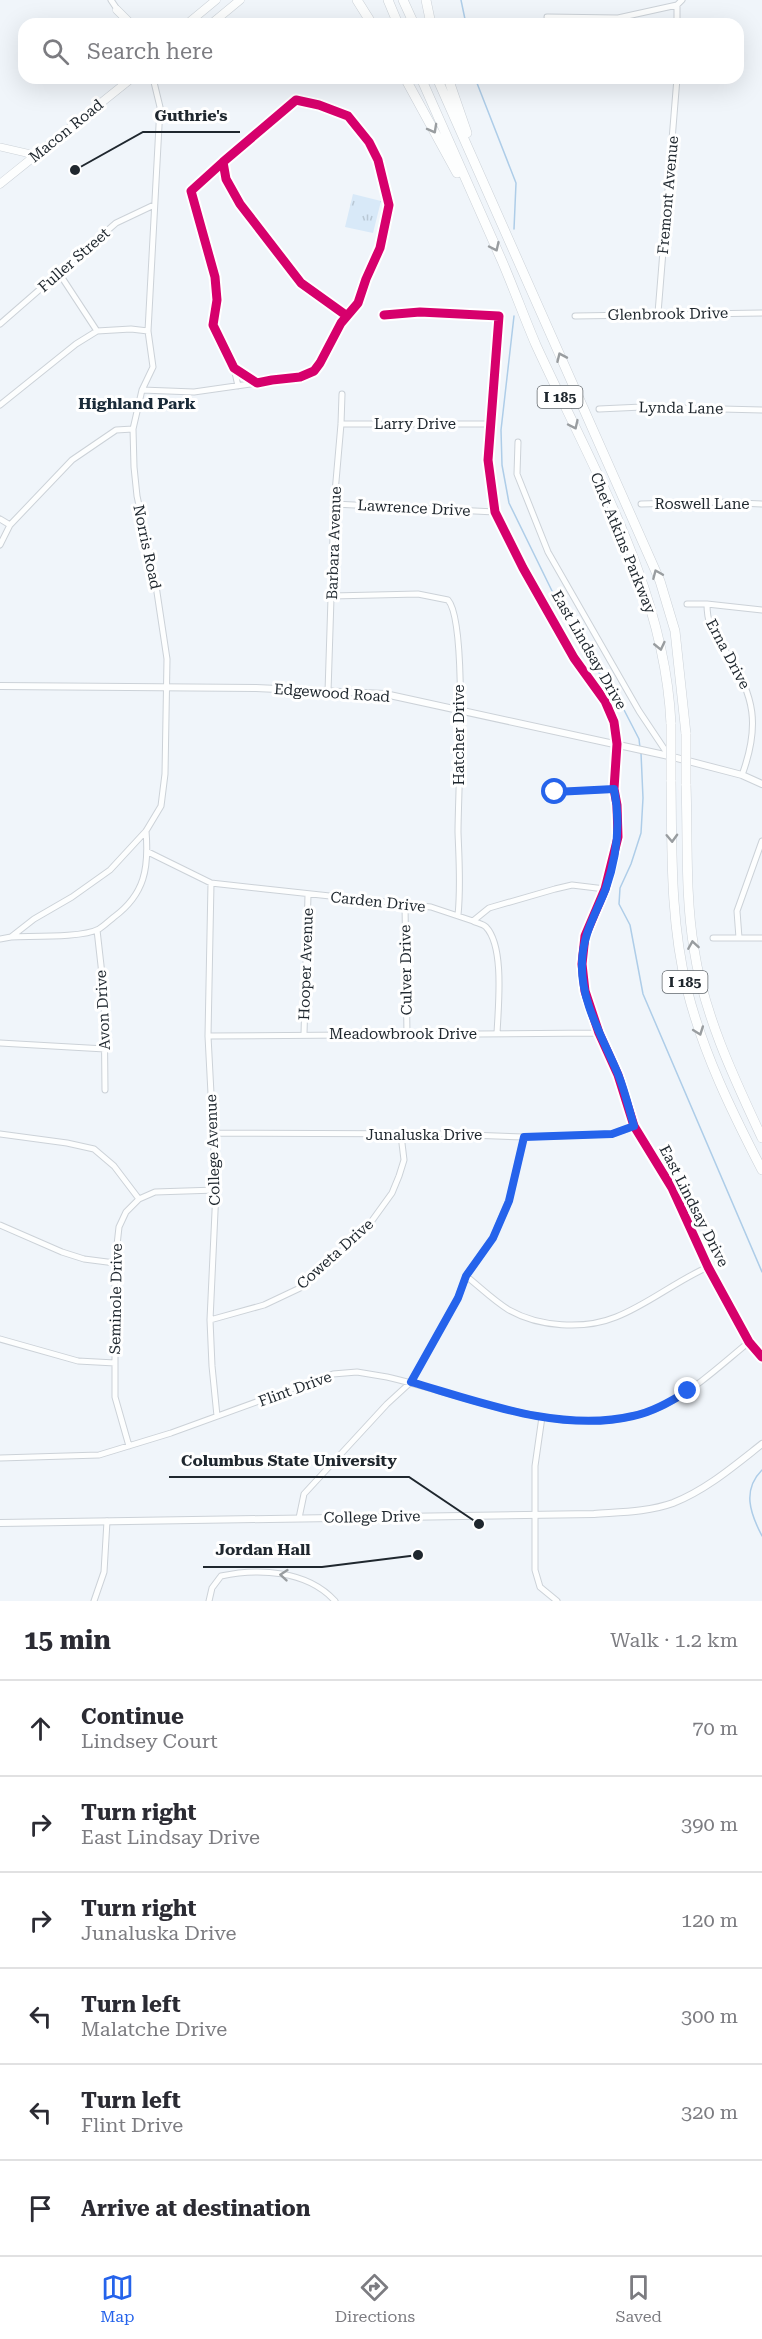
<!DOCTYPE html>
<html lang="en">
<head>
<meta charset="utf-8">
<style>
	body { margin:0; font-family:"Roboto Serif",serif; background:#f7f7f7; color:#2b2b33 }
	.stop { position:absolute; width:18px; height:18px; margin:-14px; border:4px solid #2563eb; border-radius:50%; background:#fff }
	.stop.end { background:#2563eb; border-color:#fff; box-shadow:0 2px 6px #0008 }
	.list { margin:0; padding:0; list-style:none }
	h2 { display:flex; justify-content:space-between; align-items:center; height:78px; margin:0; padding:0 24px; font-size:26px }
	h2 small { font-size:20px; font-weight:400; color:#7c7c81 }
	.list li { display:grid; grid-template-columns:39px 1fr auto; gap:18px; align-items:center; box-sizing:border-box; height:96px; padding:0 24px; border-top:2px solid #e1e1e2 }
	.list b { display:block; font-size:22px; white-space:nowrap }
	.list p { margin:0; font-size:20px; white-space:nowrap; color:#7c7c81 }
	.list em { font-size:20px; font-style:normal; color:#7c7c81 }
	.icon { flex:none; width:33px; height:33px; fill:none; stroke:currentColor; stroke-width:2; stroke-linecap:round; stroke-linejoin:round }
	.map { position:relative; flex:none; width:762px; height:1601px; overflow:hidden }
	.search { position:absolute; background:#fff; box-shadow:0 6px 24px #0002; left:18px; right:18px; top:18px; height:66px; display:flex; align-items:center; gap:15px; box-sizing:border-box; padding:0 21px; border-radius:18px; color:#7c7c81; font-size:22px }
	.sheet { height:654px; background:#fff }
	nav { display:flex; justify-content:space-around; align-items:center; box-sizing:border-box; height:84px; border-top:2px solid #e1e1e2; background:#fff; font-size:16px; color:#7c7c81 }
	nav a { display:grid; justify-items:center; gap:3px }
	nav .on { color:#2563eb }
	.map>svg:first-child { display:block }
	.park { fill:url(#park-tufts) }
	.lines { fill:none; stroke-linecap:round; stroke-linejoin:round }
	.stream { stroke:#aecde8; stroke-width:1.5 }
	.minor-casing { stroke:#ccd2d8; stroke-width:7 }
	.tertiary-casing { stroke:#ccd2d8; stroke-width:8 }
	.secondary-casing { stroke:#ccd2d8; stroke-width:8 }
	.primary-casing { stroke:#ccd2d8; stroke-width:9 }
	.motorway-casing { stroke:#ccd2d8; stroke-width:10 }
	.minor { stroke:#fdfefe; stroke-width:5 }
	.tertiary { stroke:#fdfefe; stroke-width:6 }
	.secondary { stroke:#fdfefe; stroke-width:7 }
	.primary { stroke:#fdfefe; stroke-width:8 }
	.motorway { stroke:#fdfefe; stroke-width:9 }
	.motorway-bridge-casing { stroke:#ccd2d8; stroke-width:10; stroke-linecap:butt }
	.motorway-bridge { stroke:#fdfefe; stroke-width:9 }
	.cycleway-casing { stroke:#fff; stroke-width:13 }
	.cycleway { stroke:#d6006c; stroke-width:9 }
	.oneway { stroke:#999da0 }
	.route { stroke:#2563eb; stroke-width:8 }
	.labels { text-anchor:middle; stroke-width:6; stroke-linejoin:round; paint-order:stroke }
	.shield { fill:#fff; stroke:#62686d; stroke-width:1.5 }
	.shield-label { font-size:14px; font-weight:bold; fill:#1f272e }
	.street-label { font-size:15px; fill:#1f272e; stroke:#fff }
	.neighbourhood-label { font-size:16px; font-weight:bold; fill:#1a2b39; stroke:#fff }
	.leader { fill:none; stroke:#1f272e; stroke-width:2 }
	.callout-dot { fill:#1f272e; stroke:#fff; stroke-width:2 }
	.callout-label { font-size:16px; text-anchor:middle; font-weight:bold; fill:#1f272e; stroke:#fff; stroke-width:6; stroke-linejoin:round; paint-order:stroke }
</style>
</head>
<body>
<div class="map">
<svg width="762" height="1601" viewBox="0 0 762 1601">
	<defs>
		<pattern id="park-tufts" width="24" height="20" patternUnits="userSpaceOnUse" patternTransform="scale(1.5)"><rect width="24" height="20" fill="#d8e9f8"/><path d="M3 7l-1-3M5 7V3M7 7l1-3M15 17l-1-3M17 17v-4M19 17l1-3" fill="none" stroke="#b9c8d5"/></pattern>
	</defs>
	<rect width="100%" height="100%" fill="#f0f5fa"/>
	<path class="park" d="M353,194L381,201L373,233L345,227Z"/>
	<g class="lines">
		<path class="stream" d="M461,0L466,24
			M475,78L516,183L514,229
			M514,316L501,430L502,465L509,503L554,595L586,654L622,706L639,739L640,748
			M641,753L643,798L641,833L631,864L620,888L619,904L630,925L643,994L762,1272
			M762,1470C742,1490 750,1513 762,1536"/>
		<defs>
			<path id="minor" d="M111,0L119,12
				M677,5V24
				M547,17L618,18L677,5L682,0
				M223,162L191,191L215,277L217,300L213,325L234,368L257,383L272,380L300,377L314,371L320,363L341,323L358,303L366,279L380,248L389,205L378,160L369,142L348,116L319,105L296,100L223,162L226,179L240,204L301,283L347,316
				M59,273L97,331
				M658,313L677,78
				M384,315L420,312L499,316L488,460L495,512L523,568L574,658L605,701L614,722L617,744L614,789L617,805L618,837L605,889L585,936L582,964L585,991L599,1033L618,1075L634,1126L672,1188L708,1267L749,1342L762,1357
				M575,316L762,313
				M0,324L116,223L154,205
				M234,368L238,386
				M142,390L194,392L257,383
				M0,405L76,344L97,331L131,329L148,331
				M599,409L642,407L762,410
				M341,424H489
				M518,442L517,474L548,552L639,711L669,756
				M334,504L495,512
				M641,504L717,502L762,504
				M0,519L10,525
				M0,545L10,525L72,460L116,430L133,429
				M332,596L418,594L448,600C468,622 458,794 458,832C459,861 461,886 458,915
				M687,604H707L762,610
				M707,604C707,628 715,633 727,653C755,696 760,726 742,775
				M328,692L334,504L341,424L342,394
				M555,792L614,789
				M148,852L211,883L431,907L473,921L489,908L555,889L572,885L605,889
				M211,883L208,1036L216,1190L210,1320L212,1366L217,1416
				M405,905L407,1035
				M473,921C477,923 483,924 486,927C505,947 498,1008 497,1034
				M97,930L104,992L105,1090
				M11,937C32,936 82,938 99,929C104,926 109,921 114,917C145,894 149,868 146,831
				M713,938H762
				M739,938L737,911L762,841
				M0,939L11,937L34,919L72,897L110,870L146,831L161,806L165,774L167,659L155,579L137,496L134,467L133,429L142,390L153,367L148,331L160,107L153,78
				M304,1034L308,895
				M208,1036L599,1033
				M0,1043L105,1049
				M212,1133L442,1134L524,1137L612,1134L634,1126
				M0,1134L67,1143L94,1149L114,1166L139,1199
				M0,1225L62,1252L84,1259L115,1263
				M466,1276C480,1287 494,1301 509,1310C539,1327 584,1330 616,1317C647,1305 676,1281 708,1267
				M210,1320L264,1305L300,1288L366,1229L392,1193L399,1176L404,1160L401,1135
				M0,1339L78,1361L115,1363
				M542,1417L535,1466V1570L540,1587L557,1601
				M129,1446L115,1397V1263L119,1227L126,1212L139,1199L155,1192L216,1190
				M0,1458L99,1455L171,1433L333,1374L357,1372L387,1377C473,1396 578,1447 664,1405C696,1389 722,1364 749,1342
				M299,1518L304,1494L387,1404L411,1382L458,1298L466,1276L493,1238L509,1201L524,1137
				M94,1601L104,1572L107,1521
				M209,1601L212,1588L221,1576C258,1568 307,1570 335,1601"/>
			<path id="tertiary" d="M0,686L256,688L385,694L669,756L742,775L762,784
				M0,1523L594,1514C620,1512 648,1512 673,1503C706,1490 734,1466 762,1444"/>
			<path id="secondary" d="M0,147L35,155"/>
			<path id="primary" d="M117,10L131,24
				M187,24L216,0
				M211,24L240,0
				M0,184L132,78"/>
			<path id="motorway" d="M357,0L372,24
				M388,0L398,24
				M403,0L414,24
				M426,0L431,24
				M405,78L457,173
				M421,78C448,139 475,200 502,261C514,289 524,317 536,345C591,465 665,589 671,724
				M437,78L660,581L675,631L686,734
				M448,78L467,133
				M671,780C672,849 670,921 687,989C703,1053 732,1112 762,1170
				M686,784C688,839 685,895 694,949C704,1015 734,1078 762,1138"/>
		</defs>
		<use href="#minor" class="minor-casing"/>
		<use href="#tertiary" class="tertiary-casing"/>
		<use href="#secondary" class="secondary-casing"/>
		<use href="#primary" class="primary-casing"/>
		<use href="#motorway" class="motorway-casing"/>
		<use href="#minor" class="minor"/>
		<use href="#tertiary" class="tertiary"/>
		<use href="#secondary" class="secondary"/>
		<use href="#primary" class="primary"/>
		<use href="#motorway" class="motorway"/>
		<defs>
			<path id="motorway-bridge" d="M686,734V784
				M671,780V724"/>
		</defs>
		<use href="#motorway-bridge" class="motorway-bridge-casing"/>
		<use href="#motorway-bridge" class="motorway-bridge"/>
		<defs>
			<path id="cycleway" d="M223,162L191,191L215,277L217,300L213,325L234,368L257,383L272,380L300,377L314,371L320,363L341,323L358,303L366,279L380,248L389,205L378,160L369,142L348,116L319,105L296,100L223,162L226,179L240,204L301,283L347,316
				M384,315L420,312L499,316L488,460L495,512L523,568L574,658L605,701L614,722L617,744L614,789L617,805L618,837L605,889L585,936L582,964L585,991L599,1033L618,1075L634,1126L672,1188L708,1267L749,1342L762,1357"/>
		</defs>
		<use href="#cycleway" class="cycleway-casing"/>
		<use href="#cycleway" class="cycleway"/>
	</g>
	<defs><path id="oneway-chevron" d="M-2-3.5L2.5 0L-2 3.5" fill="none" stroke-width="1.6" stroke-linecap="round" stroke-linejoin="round" transform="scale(1.5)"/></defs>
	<g class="oneway">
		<use href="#oneway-chevron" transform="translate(433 129) rotate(61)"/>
		<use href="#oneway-chevron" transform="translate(495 247) rotate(65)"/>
		<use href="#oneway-chevron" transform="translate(561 357) rotate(-114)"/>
		<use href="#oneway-chevron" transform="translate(574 425) rotate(65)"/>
		<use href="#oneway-chevron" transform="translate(657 574) rotate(-113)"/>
		<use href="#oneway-chevron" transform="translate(660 646) rotate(77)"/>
		<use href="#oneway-chevron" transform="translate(672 838) rotate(88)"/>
		<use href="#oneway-chevron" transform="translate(693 945) rotate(-99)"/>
		<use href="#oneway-chevron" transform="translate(699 1031) rotate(70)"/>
		<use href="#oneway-chevron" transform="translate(284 1575) rotate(-175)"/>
	</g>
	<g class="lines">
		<path class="route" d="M555,792L614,789C621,823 617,856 606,888C596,914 583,933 582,962C580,1001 603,1038 618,1074C625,1091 629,1109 634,1126L612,1134L524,1137L509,1201L493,1238L466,1276L458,1298L411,1382C480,1402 561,1433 633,1416C653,1412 671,1401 688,1391"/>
	</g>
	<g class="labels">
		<g class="shield">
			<rect x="537.5" y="386" width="45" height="22" rx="4.5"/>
			<rect x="662.5" y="971" width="45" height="22" rx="4.5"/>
		</g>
		<g class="shield-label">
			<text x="560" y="402">I 185</text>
			<text x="685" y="987">I 185</text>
		</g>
		<g class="street-label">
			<text transform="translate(66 131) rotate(-39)" y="5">Macon Road</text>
			<text transform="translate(668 195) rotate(-85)" y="5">Fremont Avenue</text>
			<text transform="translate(74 260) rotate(-41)" y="5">Fuller Street</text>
			<text transform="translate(668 314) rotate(-1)" y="5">Glenbrook Drive</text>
			<text transform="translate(681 408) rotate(1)" y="5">Lynda Lane</text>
			<text x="415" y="429">Larry Drive</text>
			<text x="702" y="509">Roswell Lane</text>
			<text transform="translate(414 508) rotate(3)" y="5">Lawrence Drive</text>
			<text transform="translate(334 543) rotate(-88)" y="5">Barbara Avenue</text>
			<text transform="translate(623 543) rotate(68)" y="5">Chet Atkins Parkway</text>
			<text transform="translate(147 547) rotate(78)" y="5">Norris Road</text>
			<text transform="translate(589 650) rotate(60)" y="5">East Lindsay Drive</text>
			<text transform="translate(728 654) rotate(62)" y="5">Erna Drive</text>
			<text transform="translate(332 693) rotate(4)" y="5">Edgewood Road</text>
			<text transform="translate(459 735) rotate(-90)" y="5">Hatcher Drive</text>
			<text transform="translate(378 902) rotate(6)" y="5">Carden Drive</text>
			<text transform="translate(306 964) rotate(-88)" y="5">Hooper Avenue</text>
			<text transform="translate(406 970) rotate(-91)" y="5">Culver Drive</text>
			<text transform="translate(103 1010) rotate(-93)" y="5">Avon Drive</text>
			<text x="403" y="1039">Meadowbrook Drive</text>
			<text x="424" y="1140">Junaluska Drive</text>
			<text transform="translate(213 1150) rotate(-92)" y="5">College Avenue</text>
			<text transform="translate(694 1206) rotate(63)" y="5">East Lindsay Drive</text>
			<text transform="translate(335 1254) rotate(-42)" y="5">Coweta Drive</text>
			<text transform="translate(116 1299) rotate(-89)" y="5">Seminole Drive</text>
			<text transform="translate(295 1389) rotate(-20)" y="5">Flint Drive</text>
			<text transform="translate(372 1517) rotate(-1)" y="5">College Drive</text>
		</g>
		<g class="neighbourhood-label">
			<text x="137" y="409">Highland Park</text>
		</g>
	</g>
	<path class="leader" d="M75 170L143 132H240M479 1524L409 1477H169M418 1555L322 1567H203"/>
	<g class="callout-dot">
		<circle cx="75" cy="170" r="6"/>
		<circle cx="479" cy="1524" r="6"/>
		<circle cx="418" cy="1555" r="6"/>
	</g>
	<g class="callout-label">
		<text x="191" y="121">Guthrie's</text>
		<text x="289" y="1466">Columbus State University</text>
		<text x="263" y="1555">Jordan Hall</text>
	</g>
</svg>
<div class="stop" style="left:555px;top:792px"></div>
<div class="stop end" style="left:688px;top:1391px"></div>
<div class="search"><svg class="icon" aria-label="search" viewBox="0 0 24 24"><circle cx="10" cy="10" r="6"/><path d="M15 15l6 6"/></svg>Search here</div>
</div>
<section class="sheet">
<h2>15 min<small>Walk · 1.2 km</small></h2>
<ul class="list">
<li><svg class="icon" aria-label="ahead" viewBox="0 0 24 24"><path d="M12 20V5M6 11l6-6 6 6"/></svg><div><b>Continue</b><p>Lindsey Court</p></div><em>70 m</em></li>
<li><svg class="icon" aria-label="right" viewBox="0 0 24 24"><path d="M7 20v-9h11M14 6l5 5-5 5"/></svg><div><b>Turn right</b><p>East Lindsay Drive</p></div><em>390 m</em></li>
<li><svg class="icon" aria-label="right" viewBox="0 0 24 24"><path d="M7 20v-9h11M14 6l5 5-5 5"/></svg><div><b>Turn right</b><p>Junaluska Drive</p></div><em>120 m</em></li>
<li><svg class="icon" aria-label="left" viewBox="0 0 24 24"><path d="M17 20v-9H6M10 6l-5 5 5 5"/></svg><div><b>Turn left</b><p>Malatche Drive</p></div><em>300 m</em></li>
<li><svg class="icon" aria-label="left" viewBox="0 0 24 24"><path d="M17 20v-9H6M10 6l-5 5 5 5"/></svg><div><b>Turn left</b><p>Flint Drive</p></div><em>320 m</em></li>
<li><svg class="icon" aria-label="arrive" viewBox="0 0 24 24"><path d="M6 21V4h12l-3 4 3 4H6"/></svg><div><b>Arrive at destination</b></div></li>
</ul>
</section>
<nav>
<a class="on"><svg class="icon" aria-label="map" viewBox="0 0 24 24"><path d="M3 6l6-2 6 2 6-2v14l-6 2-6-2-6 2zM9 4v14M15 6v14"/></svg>Map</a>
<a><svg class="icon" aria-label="directions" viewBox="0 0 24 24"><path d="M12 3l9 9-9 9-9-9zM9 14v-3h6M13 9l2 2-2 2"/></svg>Directions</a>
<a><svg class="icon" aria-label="saved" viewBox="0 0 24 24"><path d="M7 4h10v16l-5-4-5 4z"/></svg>Saved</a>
</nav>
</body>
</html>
